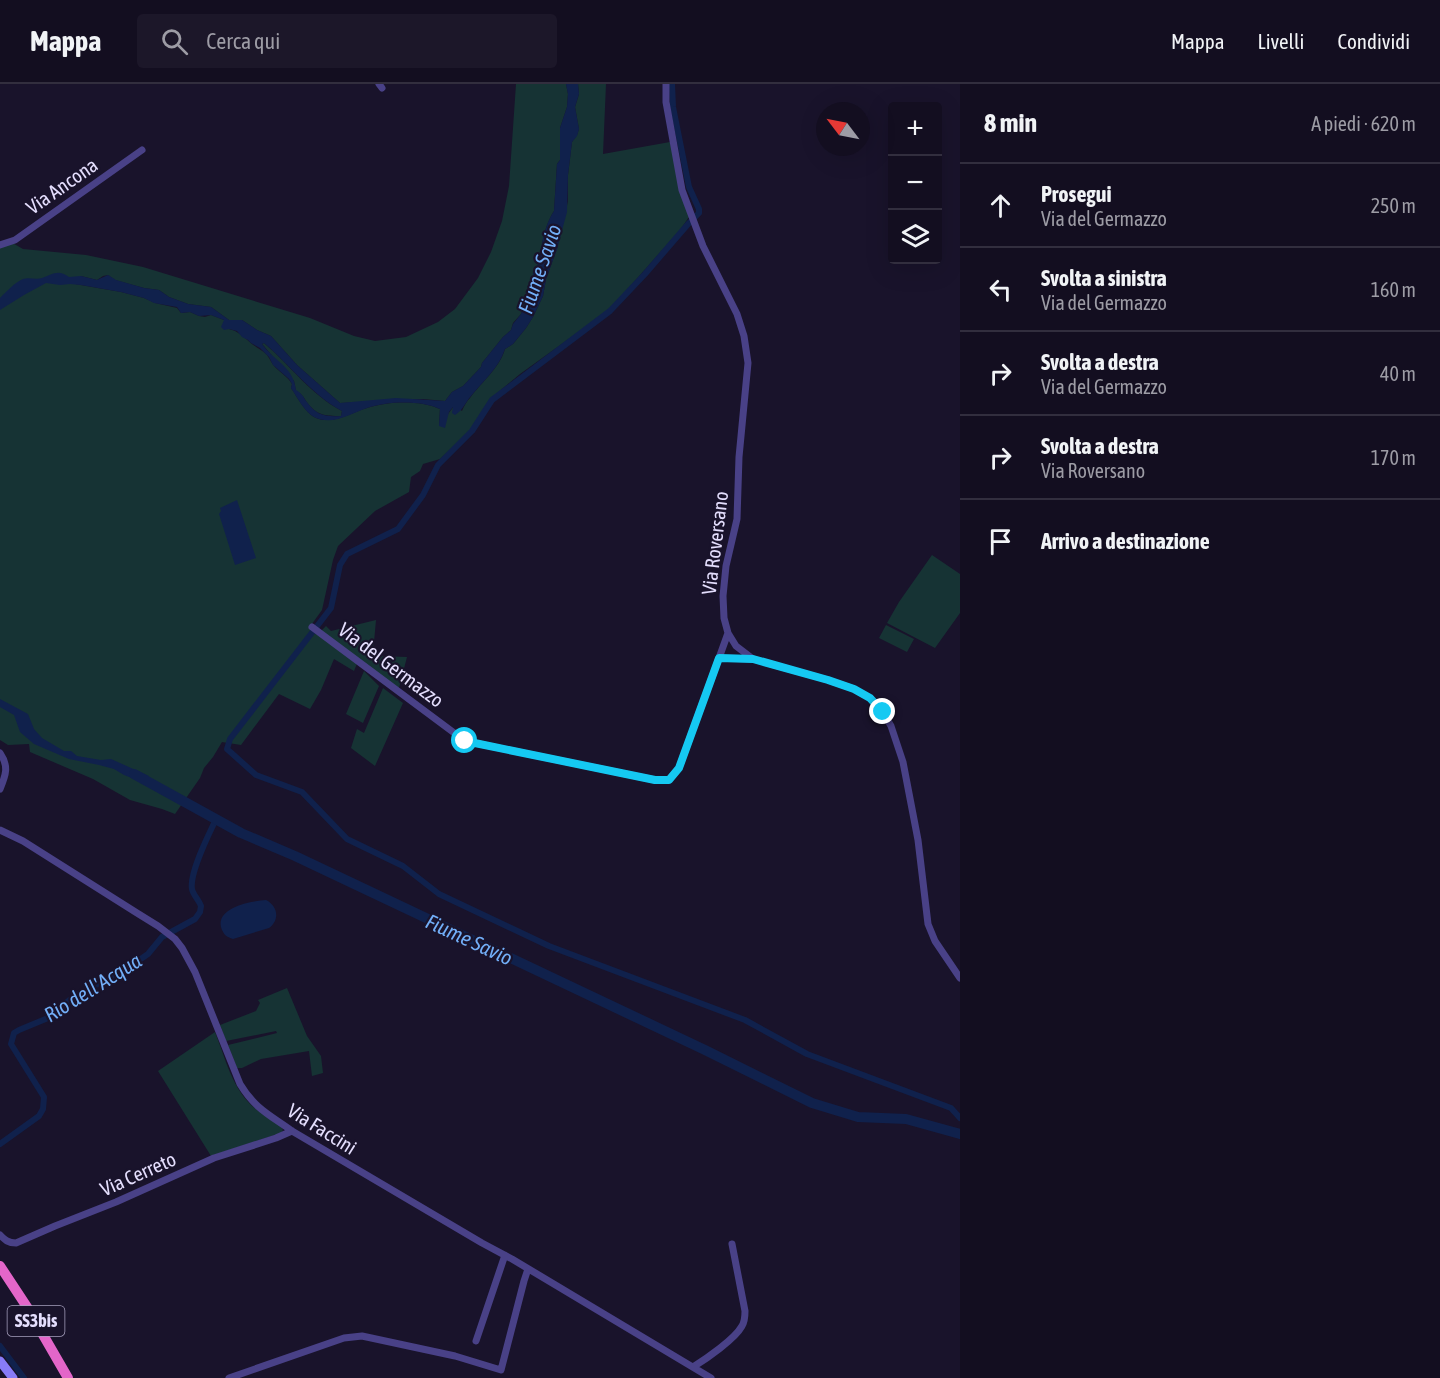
<!DOCTYPE html>
<html lang="it">
<head>
<meta charset="utf-8">
<style>
	body { margin:0; font-family:"Asap Condensed",sans-serif; background:#1c1729; color:#f1f3f6 }
	.controls { position:absolute; right:18px; top:18px; display:grid; overflow:hidden; border-radius:6px; box-shadow:0 6px 24px #0002 }
	.controls button { width:54px; height:54px; display:grid; place-items:center; padding:0; border:0; border-bottom:2px solid #322e3e; background:#130e20; color:#f1f3f6; font:30px sans-serif }
	.compass { position:absolute; left:816px; top:18px; width:54px; height:54px; border-radius:50%; background:#130e20; box-shadow:0 6px 24px #0002; rotate:302deg }
	.stop { position:absolute; width:18px; height:18px; margin:-14px; border:4px solid #15c9f2; border-radius:50%; background:#fff }
	.stop.end { background:#15c9f2; border-color:#fff; box-shadow:0 2px 6px #0008 }
	.list { margin:0; padding:0; list-style:none }
	h2 { display:flex; justify-content:space-between; align-items:center; height:78px; margin:0; padding:0 24px; font-size:26px }
	h2 small { font-size:20px; font-weight:400; color:#9d9ca5 }
	.list li { display:grid; grid-template-columns:39px 1fr auto; gap:18px; align-items:center; box-sizing:border-box; height:84px; padding:0 24px; border-top:2px solid #322e3e }
	.list b { display:block; font-size:22px; white-space:nowrap }
	.list p { margin:0; font-size:20px; white-space:nowrap; color:#9d9ca5 }
	.list em { font-size:20px; font-style:normal; color:#9d9ca5 }
	.icon { flex:none; width:33px; height:33px; fill:none; stroke:currentColor; stroke-width:2; stroke-linecap:round; stroke-linejoin:round }
	.map { position:relative; flex:none; width:960px; height:1294px; overflow:hidden }
	header { display:flex; align-items:center; gap:36px; box-sizing:border-box; height:84px; padding:0 30px; background:#130e20; border-bottom:2px solid #322e3e }
	header strong { font-size:28px }
	nav { display:flex; gap:33px; margin-inline-start:auto; font-size:21px }
	.search { width:420px; height:54px; background:#1c1729; display:flex; align-items:center; gap:15px; box-sizing:border-box; padding:0 21px; border-radius:6px; color:#9d9ca5; font-size:22px }
	main { display:flex }
	aside { flex:1; background:#130e20 }
	.map>svg:first-child { display:block }
	.green { fill:#163334 }
	.water { fill:#10214c; fill-rule:evenodd }
	.lines { fill:none; stroke-linecap:round; stroke-linejoin:round }
	.canal { stroke:#10214c; stroke-width:6 }
	.river { stroke:#10214c; stroke-width:10 }
	.minor { stroke:#494187; stroke-width:7 }
	.secondary { stroke:#887bf8; stroke-width:9 }
	.trunk { stroke:#e366c9; stroke-width:10 }
	.route { stroke:#15c9f2; stroke-width:8 }
	.labels { text-anchor:middle; stroke-width:4.5; stroke-linejoin:round; paint-order:stroke }
	.shield { fill:#19132b; stroke:#a7a1be; stroke-width:1.5 }
	.shield-label { font-size:18px; font-weight:bold; fill:#e4defd }
	.street-label { font-size:20px; fill:#e4defd; stroke:#19132b }
	.water-label { font-size:21px; font-style:italic; fill:#72aef7; stroke:#19132b }
</style>
</head>
<body>
<header>
<strong>Mappa</strong>
<div class="search"><svg class="icon" aria-label="search" viewBox="0 0 24 24"><circle cx="10" cy="10" r="6"/><path d="M15 15l6 6"/></svg>Cerca qui</div>
<nav><a>Mappa</a><a>Livelli</a><a>Condividi</a></nav>
</header>
<main>
<div class="map">
<svg width="960" height="1294" viewBox="0 0 960 1294">
	<rect width="100%" height="100%" fill="#19132b"/>
	<path class="green" d="M516,0H566L568,10L567,23L560,44V76L557,80L554,127C548,136 544,149 542,160C539,172 543,177 533,187V201L521,230L513,239L511,246L503,253L482,279L481,283L463,302L452,308L445,317L423,315L340,319L297,281L271,252L257,246L242,236H229L211,223L188,220L169,213L159,206L144,204L115,196L108,191L103,192L97,196L81,192L75,200L121,208L144,214L155,219L177,224L181,229L190,228L199,232L205,233L211,231L224,236L229,245C238,247 245,254 252,260C257,264 262,266 267,271C270,275 272,280 275,283C281,289 288,293 292,300L291,304C298,314 304,327 314,333C332,342 350,329 367,324C389,317 420,316 440,325L439,342L454,322L462,327C464,322 467,317 470,314C482,297 499,285 505,265L513,260L526,244L533,233L543,212L546,195L557,165L568,117V91L572,58L577,51L579,45L575,23L579,10L578,0H606L603,70L670,58L689,133L680,146L609,226L520,290L490,315L468,349L440,375L423,380L420,387L411,393L409,408L375,427L338,462L333,476L322,526L309,544L317,551L326,542L331,547L376,536L373,569L376,572L407,573L399,604L358,577L354,587L334,575L321,606L310,625L279,610L241,661L222,658L213,673L204,684L200,694L175,730L162,725L130,716L93,695L30,668L29,660L8,661L0,656V160L9,157L23,165L86,171L143,183L310,234L354,252L375,257L406,253L438,238L455,225L478,194L491,168L502,137L509,102Z
		M264,259C291,282 311,311 342,327L341,332C324,332 316,331 306,317C303,312 301,309 296,307L294,297L262,260Z
		M932,471L960,490V529L935,564L887,539L899,518Z
		M886,541L914,555L907,568L879,554Z
		M364,587L379,602L363,639L346,630Z
		M383,604L403,619L375,682L351,664L357,645L364,649Z
		M287,904L307,952L321,972L323,989L312,992L309,967L261,975L242,984H237L228,961L277,949L276,947L226,957L220,941L256,927L260,919L258,916Z
		M215,948C223,968 229,992 241,1009C251,1024 266,1033 281,1042L283,1046L281,1049L211,1072L158,987Z"/>
	<path class="water" d="M566,0H578L579,10L575,23L579,45L577,52L572,58L568,91L567,128L557,165L546,195L543,212L533,233L526,244L513,260L505,265C499,284 483,297 471,312C465,319 463,326 455,331L452,329L453,323L449,328L445,344L439,342L440,325C421,316 387,317 367,324C350,330 332,342 314,333C304,327 297,313 291,304L292,300L289,295L273,281L269,273L260,264L251,259L248,256L242,253L237,247L229,245L224,246L221,243L224,236L211,231L199,232L190,228L181,229L177,223L154,219L144,214L121,208L81,201L70,200L60,201L46,199L24,211L0,226V214C6,208 15,198 23,195C29,193 36,196 42,194C53,190 58,185 69,193L81,192L97,196L108,191L116,196L144,204L159,206L169,213L188,220L211,223L229,236H242L257,246L271,252L297,281L340,319L396,314L445,317L452,308L463,302L481,283L482,279L503,253L511,246L513,240L521,230L533,201V187C543,177 539,172 542,160C544,148 548,136 554,127L557,80L560,76V44L567,23L568,10ZM264,259C291,282 311,310 342,327L341,332C324,333 316,331 306,317C303,312 301,309 296,306C293,282 275,278 262,260Z
		M237,416L256,474L235,481L219,430L221,427L220,424Z
		M0,615L28,630L34,645L42,654L64,667H71L77,672L101,676L111,675L149,692L142,699L137,696L124,691L114,685L99,681L69,675L34,660L20,648L14,631L0,623Z
		M266,816C278,822 280,836 269,844L233,855C227,853 225,852 222,846C213,824 250,817 266,816Z"/>
	<g class="lines">
		<path class="canal" d="M672,0L673,23L689,103L699,125V129L689,139L645,190L610,227L492,316L472,347L438,381L423,411L398,445L347,470L340,481L331,524L230,655L227,665L256,691L302,708L347,755L403,782L439,810L549,862L745,936L807,970L951,1024L960,1034
			M0,1060L39,1032L43,1025L44,1013L11,960L14,949L19,946L48,934L73,913L99,899L108,896L118,886L135,879L148,870L162,853L195,835L200,828L201,822C199,816 193,811 192,805C189,789 209,750 216,735
			M0,1262L24,1294"/>
		<path class="river" d="M134,690L241,749L295,772L705,966L812,1019L858,1033L906,1035L960,1050"/>
		<path class="minor" d="M379,0L382,4
			M666,0V18L682,106L703,162L737,230L744,252L748,279L739,373L737,435L726,482L723,512L724,534L728,549L736,562L753,575L828,596L854,605L870,614L883,628L891,642L903,678L918,756L928,840L935,857L960,894
			M0,161L15,156L142,66
			M312,543L465,657L655,696H669L679,684L719,574L753,575
			M719,574L728,549
			M0,669C9,682 6,691 0,705
			M0,746L23,757L137,829L158,842L175,855L182,864L195,888L240,1000C255,1025 270,1031 292,1047L482,1159L512,1175L711,1294
			M0,1151C5,1156 8,1159 16,1159L55,1142L116,1118L214,1074L276,1054L292,1047
			M476,1257L505,1171
			M693,1283C706,1275 735,1255 742,1242C745,1237 745,1232 745,1227L732,1160
			M229,1294L344,1254L362,1252L455,1272L501,1286L524,1197L528,1185"/>
		<path class="secondary" d="M0,1277L13,1294"/>
		<path class="trunk" d="M0,1182L27,1223L68,1294"/>
	</g>
	<g class="lines">
		<path class="route" d="M465,657L655,696H669L679,684L719,574L753,575L828,596L854,605L870,614L883,628"/>
	</g>
	<g class="labels">
		<rect class="shield" x="7.5" y="1222" width="57" height="30" rx="4.5"/>
		<g class="shield-label">
			<text x="36" y="1243">SS3bis</text>
		</g>
		<g class="street-label">
			<text transform="translate(62 102) rotate(-35)" y="7">Via Ancona</text>
			<text transform="translate(715 459) rotate(-83)" y="7">Via Roversano</text>
			<text transform="translate(391 581) rotate(37)" y="7">Via del Germazzo</text>
			<text transform="translate(322 1045) rotate(32)" y="7">Via Faccini</text>
			<text transform="translate(138 1090) rotate(-24)" y="7">Via Cerreto</text>
		</g>
		<g class="water-label">
			<text transform="translate(540 185) rotate(-71)" y="7">Fiume Savio</text>
			<text transform="translate(469 856) rotate(25)" y="7">Fiume Savio</text>
			<text transform="translate(93 904) rotate(-32)" y="7">Rio dell'Acqua</text>
		</g>
	</g>
</svg>
<div class="controls">
<button>+</button>
<button>−</button>
<button><svg class="icon" aria-label="layers" viewBox="0 0 24 24"><path d="M12 4l9 5-9 5-9-5zM3 14l9 5 9-5"/></svg></button>
</div>
<svg class="compass" viewBox="-18 -18 36 36"><path d="M0-13l5 13h-10z" fill="#e53935"/><path d="M0 13l5-13h-10z" fill="#9d9ca5"/></svg>
<div class="stop" style="left:465px;top:657px"></div>
<div class="stop end" style="left:883px;top:628px"></div>
</div>
<aside>
<h2>8 min<small>A piedi · 620 m</small></h2>
<ul class="list">
<li><svg class="icon" aria-label="ahead" viewBox="0 0 24 24"><path d="M12 20V5M6 11l6-6 6 6"/></svg><div><b>Prosegui</b><p>Via del Germazzo</p></div><em>250 m</em></li>
<li><svg class="icon" aria-label="left" viewBox="0 0 24 24"><path d="M17 20v-9H6M10 6l-5 5 5 5"/></svg><div><b>Svolta a sinistra</b><p>Via del Germazzo</p></div><em>160 m</em></li>
<li><svg class="icon" aria-label="right" viewBox="0 0 24 24"><path d="M7 20v-9h11M14 6l5 5-5 5"/></svg><div><b>Svolta a destra</b><p>Via del Germazzo</p></div><em>40 m</em></li>
<li><svg class="icon" aria-label="right" viewBox="0 0 24 24"><path d="M7 20v-9h11M14 6l5 5-5 5"/></svg><div><b>Svolta a destra</b><p>Via Roversano</p></div><em>170 m</em></li>
<li><svg class="icon" aria-label="arrive" viewBox="0 0 24 24"><path d="M6 21V4h12l-3 4 3 4H6"/></svg><div><b>Arrivo a destinazione</b></div></li>
</ul>
</aside>
</main>
</body>
</html>
